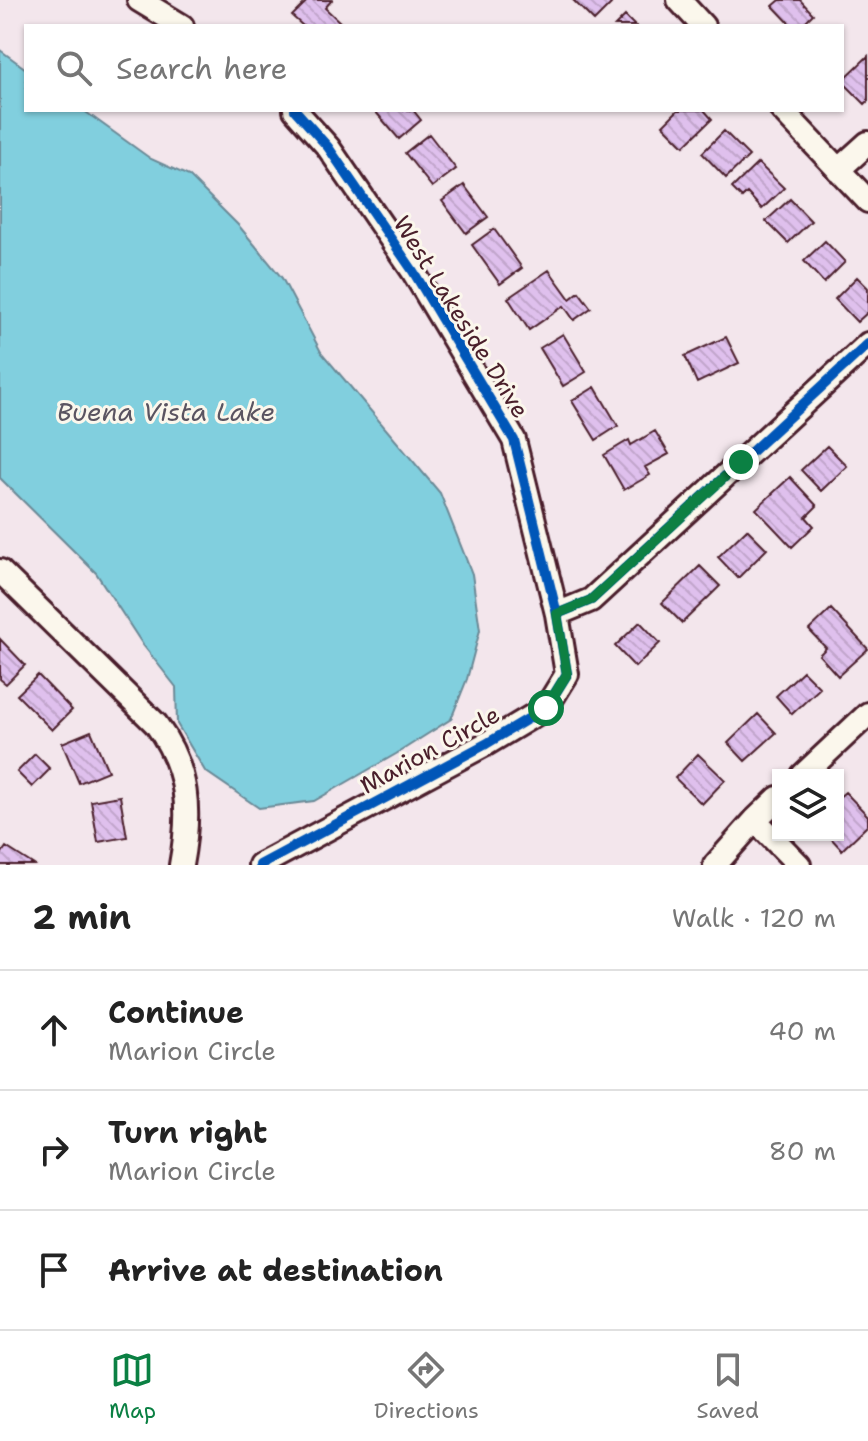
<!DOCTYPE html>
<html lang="en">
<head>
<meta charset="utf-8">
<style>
	body { margin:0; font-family:"Shantell Sans",sans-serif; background:#f2f2f2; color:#222 }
	.controls { position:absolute; right:24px; bottom:24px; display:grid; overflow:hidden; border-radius:0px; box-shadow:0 2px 6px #0004 }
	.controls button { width:72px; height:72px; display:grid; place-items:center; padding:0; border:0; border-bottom:2px solid #e0e0e0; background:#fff; color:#222; font:40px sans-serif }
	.stop { position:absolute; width:24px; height:24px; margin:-18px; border:6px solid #0b8043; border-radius:50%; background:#fff }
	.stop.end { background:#0b8043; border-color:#fff; box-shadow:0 2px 8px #0008 }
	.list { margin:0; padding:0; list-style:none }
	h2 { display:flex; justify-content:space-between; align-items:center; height:104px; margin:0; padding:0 32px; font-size:34px }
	h2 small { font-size:26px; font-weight:400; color:#767676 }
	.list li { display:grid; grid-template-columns:52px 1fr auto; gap:24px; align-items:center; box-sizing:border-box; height:120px; padding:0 32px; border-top:2px solid #e0e0e0 }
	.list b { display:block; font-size:30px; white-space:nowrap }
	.list p { margin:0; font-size:26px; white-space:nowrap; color:#767676 }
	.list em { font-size:26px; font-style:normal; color:#767676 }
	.icon { flex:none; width:44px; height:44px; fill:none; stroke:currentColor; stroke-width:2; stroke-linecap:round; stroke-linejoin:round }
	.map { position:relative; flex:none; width:868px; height:865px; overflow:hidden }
	.search { position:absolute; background:#fff; box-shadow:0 2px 6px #0004; left:24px; right:24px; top:24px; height:88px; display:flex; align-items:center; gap:20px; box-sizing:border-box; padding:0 28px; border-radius:0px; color:#767676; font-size:30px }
	.sheet { height:464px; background:#fff }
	nav { display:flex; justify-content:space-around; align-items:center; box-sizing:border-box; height:112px; border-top:2px solid #e0e0e0; background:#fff; font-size:22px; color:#767676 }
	nav a { display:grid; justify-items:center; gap:4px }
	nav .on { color:#0b8043 }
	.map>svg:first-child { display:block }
	.water { fill:#81cfde; stroke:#6b8996; stroke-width:2 }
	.building { fill:url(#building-back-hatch); stroke:#4a1f2b; stroke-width:2 }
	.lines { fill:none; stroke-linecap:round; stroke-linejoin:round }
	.minor-casing { stroke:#4a1f2b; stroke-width:28 }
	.minor { stroke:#fbf7ec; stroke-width:22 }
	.cycleway-casing { stroke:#fbf7ec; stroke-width:15 }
	.cycleway { stroke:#0057b8; stroke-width:10 }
	.route { stroke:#0b8043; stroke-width:10 }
	.labels { text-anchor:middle; stroke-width:6; stroke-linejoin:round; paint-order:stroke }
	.street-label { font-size:24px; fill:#4a1f2b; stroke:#fbf7ec }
	.water-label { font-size:26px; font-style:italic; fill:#5a5461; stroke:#fbf7ec }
</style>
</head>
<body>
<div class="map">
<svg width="868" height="865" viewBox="0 0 868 865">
	<defs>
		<pattern id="building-back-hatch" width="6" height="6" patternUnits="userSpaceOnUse" patternTransform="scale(2)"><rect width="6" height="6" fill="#dfc0ed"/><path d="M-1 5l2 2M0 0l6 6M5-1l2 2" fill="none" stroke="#c1a5cb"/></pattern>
	</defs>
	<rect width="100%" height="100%" fill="#f3e6ec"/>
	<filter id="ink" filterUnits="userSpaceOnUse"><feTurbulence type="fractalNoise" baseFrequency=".0125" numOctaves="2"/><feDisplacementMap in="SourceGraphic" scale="16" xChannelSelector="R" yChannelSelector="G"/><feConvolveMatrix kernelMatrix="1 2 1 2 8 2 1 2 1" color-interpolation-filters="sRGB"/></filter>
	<g filter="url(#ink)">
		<path class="water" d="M0,50L26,69V110H83L151,159L189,176L239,226L282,278L321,352L440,493L472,574L480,630L467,679L451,719L396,754L314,801L259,808L205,771L177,724L176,687L143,645L96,573L0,478Z"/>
		<path class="building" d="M308,0H332L325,8L341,23L338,26H303L292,16Z
			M573,0H607L611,4L594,21Z
			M780,0H800L813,14L801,26H792L773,6Z
			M625,16L635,26H615Z
			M868,56V101L865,104L842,81Z
			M374,110H413L421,120L399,139Z
			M678,110H704L712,119L684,146L663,125Z
			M724,131L749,156L726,178L702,153Z
			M429,134L456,169L432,187L405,153Z
			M758,163L784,188L762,209L747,193L742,198L732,188Z
			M464,185L488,217L466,233L442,201Z
			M790,199L811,221L788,243L766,221Z
			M494,229L522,268L500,284L472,245Z
			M825,241L845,262L824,283L804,261Z
			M549,270L570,299L579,292L591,308L574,320L564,306L529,330L508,298Z
			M857,277L868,288V312L857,322L835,299Z
			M563,334L586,372L563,386L540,348Z
			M726,337L739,363L697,383L685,356Z
			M595,387L618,426L596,440L572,401Z
			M655,431L669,454L645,467L650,475L624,490L604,455L629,440L631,445Z
			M827,446L847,466L821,491L801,470Z
			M790,477L817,506L806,517L814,526L792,547L756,509Z
			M747,529L767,549L738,578L718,557Z
			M700,566L720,586L682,623L662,603Z
			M831,609L868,649L838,676L819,655L826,648L809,630Z
			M640,622L660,643L635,667L615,646Z
			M0,639L25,665L6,684L0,679Z
			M803,671L820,688L792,714L776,696Z
			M38,675L72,710L52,730L17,695Z
			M758,714L776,733L745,761L728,743Z
			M91,731L108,771L79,783L62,743Z
			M35,754L50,769L32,787L17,772Z
			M698,754L725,780L702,804L675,778Z
			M845,792L868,816V825L842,850L828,835H838V798Z
			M120,796L127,837L98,842L91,801Z
			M6,847L34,865H0V856Z"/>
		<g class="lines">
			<defs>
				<path id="minor" d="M139,0L182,26
					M679,0L703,26
					M295,110L328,147L413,271L514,440L557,614
					M782,110L868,201
					M838,170L868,143
					M0,571L156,724C189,769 191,811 181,865
					M803,775L868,714
					M755,820L799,865
					M260,865L486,744L546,708L567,674L557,614L591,600L868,344
					M715,865L755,820L778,798"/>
			</defs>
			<use href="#minor" class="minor-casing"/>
			<use href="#minor" class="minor"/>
			<defs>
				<path id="cycleway" d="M295,110L328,147L413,271L514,440L557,614
					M260,865L486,744L546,708L567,674L557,614L591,600L868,344"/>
			</defs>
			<use href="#cycleway" class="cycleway-casing"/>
			<use href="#cycleway" class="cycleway"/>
		</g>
	</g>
	<g class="lines" filter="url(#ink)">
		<path class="route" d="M546,708L567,674L557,614L591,600L741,462"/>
	</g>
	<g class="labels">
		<g class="street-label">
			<text transform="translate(461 317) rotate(58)" y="8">West Lakeside Drive</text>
			<text transform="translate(430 750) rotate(-29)" y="8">Marion Circle</text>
		</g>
		<g class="water-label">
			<text x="166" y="421">Buena Vista Lake</text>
		</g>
	</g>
</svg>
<div class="controls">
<button><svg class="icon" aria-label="layers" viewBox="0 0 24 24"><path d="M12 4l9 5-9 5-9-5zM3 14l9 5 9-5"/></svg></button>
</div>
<div class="stop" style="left:546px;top:708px"></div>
<div class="stop end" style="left:741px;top:462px"></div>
<div class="search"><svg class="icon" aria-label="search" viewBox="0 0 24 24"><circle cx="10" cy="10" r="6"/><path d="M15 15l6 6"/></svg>Search here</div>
</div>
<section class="sheet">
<h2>2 min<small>Walk · 120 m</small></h2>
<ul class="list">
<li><svg class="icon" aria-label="ahead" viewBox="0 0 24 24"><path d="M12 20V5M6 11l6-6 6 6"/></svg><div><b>Continue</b><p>Marion Circle</p></div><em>40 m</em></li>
<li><svg class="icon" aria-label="right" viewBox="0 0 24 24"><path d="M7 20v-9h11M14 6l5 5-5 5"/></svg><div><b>Turn right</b><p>Marion Circle</p></div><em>80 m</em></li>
<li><svg class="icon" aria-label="arrive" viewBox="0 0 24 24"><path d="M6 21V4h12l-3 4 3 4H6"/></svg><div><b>Arrive at destination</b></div></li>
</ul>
</section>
<nav>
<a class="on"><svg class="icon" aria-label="map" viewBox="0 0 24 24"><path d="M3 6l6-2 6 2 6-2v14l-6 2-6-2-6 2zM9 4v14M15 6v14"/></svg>Map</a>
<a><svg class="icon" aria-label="directions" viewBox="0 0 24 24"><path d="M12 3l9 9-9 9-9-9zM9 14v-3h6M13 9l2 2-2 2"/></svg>Directions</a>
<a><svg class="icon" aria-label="saved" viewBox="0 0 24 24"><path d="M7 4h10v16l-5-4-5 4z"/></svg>Saved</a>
</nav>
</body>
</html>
